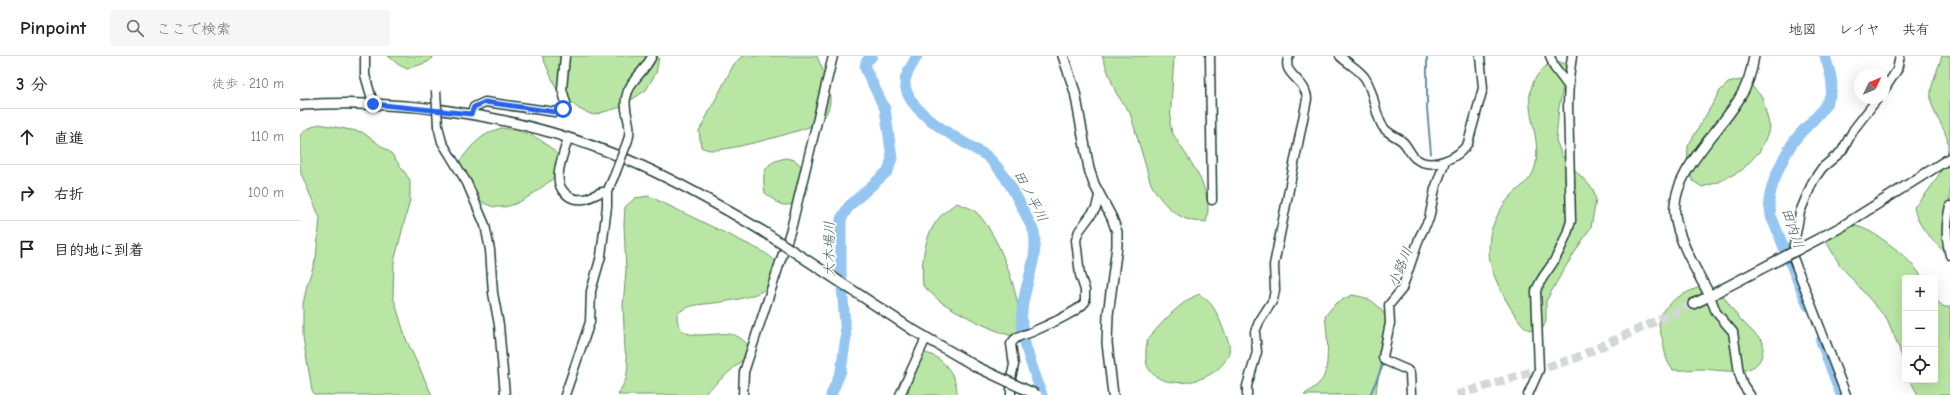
<!DOCTYPE html>
<html lang="ja">
<head>
<meta charset="utf-8">
<style>
	body { margin:0; font-family:"Comic Neue","Klee One",sans-serif; background:#f6f6f6; color:#222 }
	.controls { position:absolute; right:12px; bottom:12px; display:grid; overflow:hidden; border-radius:4px; box-shadow:0 4px 16px #0002 }
	.controls button { width:36px; height:36px; display:grid; place-items:center; padding:0; border:0; border-bottom:1px solid #e0e0e0; background:#fff; color:#222; font:20px sans-serif }
	.compass { position:absolute; left:1554px; top:12px; width:36px; height:36px; border-radius:50%; background:#fff; box-shadow:0 4px 16px #0002; rotate:46deg }
	.stop { position:absolute; width:12px; height:12px; margin:-9px; border:3px solid #2563eb; border-radius:50%; background:#fff }
	.stop.end { background:#2563eb; border-color:#fff; box-shadow:0 1px 4px #0008 }
	.list { margin:0; padding:0; list-style:none }
	h2 { display:flex; justify-content:space-between; align-items:center; height:52px; margin:0; padding:0 16px; font-size:17px }
	h2 small { font-size:13px; font-weight:400; color:#767676 }
	.list li { display:grid; grid-template-columns:26px 1fr auto; gap:12px; align-items:center; box-sizing:border-box; height:56px; padding:0 16px; border-top:1px solid #e0e0e0 }
	.list b { display:block; font-size:15px; white-space:nowrap }
	.list em { font-size:13px; font-style:normal; color:#767676 }
	.icon { flex:none; width:22px; height:22px; fill:none; stroke:currentColor; stroke-width:2; stroke-linecap:round; stroke-linejoin:round }
	.map { position:relative; flex:none; width:1650px; height:339px; overflow:hidden }
	header { display:flex; align-items:center; gap:24px; box-sizing:border-box; height:56px; padding:0 20px; background:#fff; border-bottom:1px solid #e0e0e0 }
	header strong { font-size:19px }
	nav { display:flex; gap:22px; margin-inline-start:auto; font-size:14px }
	.search { width:280px; height:36px; background:#f6f6f6; display:flex; align-items:center; gap:10px; box-sizing:border-box; padding:0 14px; border-radius:4px; color:#767676; font-size:15px }
	main { display:flex }
	aside { flex:1; background:#fff }
	.map>svg:first-child { display:block }
	.green { fill:#b9e6a4; stroke:#6c926c }
	.lines { fill:none; stroke-linecap:round; stroke-linejoin:round }
	.stream { stroke:#668fa5; stroke-width:2 }
	.river { stroke:#95c6f1; stroke-width:11 }
	.tertiary-tunnel { stroke:#d2d8d6; stroke-width:9; stroke-dasharray:9 4.5; stroke-linecap:butt }
	.minor-casing { stroke:#1f3d34; stroke-width:11 }
	.tertiary-casing { stroke:#1f3d34; stroke-width:12 }
	.minor { stroke:#fff; stroke-width:8 }
	.tertiary { stroke:#fff; stroke-width:9 }
	.minor-bridge-casing { stroke:#1f3d34; stroke-width:11; stroke-linecap:butt }
	.tertiary-bridge-casing { stroke:#1f3d34; stroke-width:12; stroke-linecap:butt }
	.minor-bridge { stroke:#fff; stroke-width:8 }
	.tertiary-bridge { stroke:#fff; stroke-width:9 }
	.route { stroke:#2563eb; stroke-width:5 }
	.labels { text-anchor:middle; stroke-width:3.5; stroke-linejoin:round; paint-order:stroke }
	.water-label { font-size:14px; font-style:italic; fill:#3c5f63; stroke:#fff }
</style>
</head>
<body>
<header>
<strong>Pinpoint</strong>
<div class="search"><svg class="icon" aria-label="search" viewBox="0 0 24 24"><circle cx="10" cy="10" r="6"/><path d="M15 15l6 6"/></svg>ここで検索</div>
<nav><a>地図</a><a>レイヤ</a><a>共有</a></nav>
</header>
<main>
<aside>
<h2>3 分<small>徒歩 · 210 m</small></h2>
<ul class="list">
<li><svg class="icon" aria-label="ahead" viewBox="0 0 24 24"><path d="M12 20V5M6 11l6-6 6 6"/></svg><div><b>直進</b></div><em>110 m</em></li>
<li><svg class="icon" aria-label="right" viewBox="0 0 24 24"><path d="M7 20v-9h11M14 6l5 5-5 5"/></svg><div><b>右折</b></div><em>100 m</em></li>
<li><svg class="icon" aria-label="arrive" viewBox="0 0 24 24"><path d="M6 21V4h12l-3 4 3 4H6"/></svg><div><b>目的地に到着</b></div></li>
</ul>
</aside>
<div class="map">
<svg width="1650" height="339" viewBox="0 0 1650 339">
	<rect width="100%" height="100%" fill="#fff"/>
	<filter id="ink" filterUnits="userSpaceOnUse"><feTurbulence type="fractalNoise" baseFrequency=".025" numOctaves="2"/><feDisplacementMap in="SourceGraphic" scale="8" xChannelSelector="R" yChannelSelector="G"/><feConvolveMatrix kernelMatrix="1 2 1 2 8 2 1 2 1" color-interpolation-filters="sRGB"/></filter>
	<g filter="url(#ink)">
		<path class="green" d="M88,0H134L128,6L107,13L99,9Z
			M242,0H357L359,2L356,17L346,34L321,51L293,59L279,53L257,34Z
			M442,0H517C523,16 536,39 527,56C526,59 522,64 520,66C508,74 428,95 413,94C409,94 404,93 401,91L399,75L434,8Z
			M802,0H874L870,68L872,76C887,103 916,134 906,166C902,165 897,166 893,165C874,161 860,144 851,128L830,57L816,37Z
			M1642,0H1650V200C1635,188 1617,171 1614,151C1628,137 1650,108 1648,87C1646,72 1633,59 1631,44C1629,30 1638,14 1642,0Z
			M1251,6L1264,7L1267,14L1259,51L1256,84L1262,100L1293,133L1296,144L1291,171L1263,215L1246,245V266L1241,275C1234,276 1227,274 1222,268C1209,253 1191,219 1189,200C1189,192 1189,179 1192,172C1196,161 1202,149 1210,141C1220,130 1231,126 1235,111C1245,73 1208,37 1251,6Z
			M1440,24L1451,29L1462,41L1470,72L1460,95L1442,114L1419,126L1402,131L1393,125L1387,110L1388,90L1420,35L1428,27Z
			M19,68L62,76L91,97L110,124V144L94,206L93,240L106,283L132,339H15L12,334L3,281V248L7,229L16,202L20,162L0,115V79L7,73Z
			M201,72C227,75 241,81 259,100V118C236,135 206,166 178,143C166,134 160,124 156,110C169,93 179,78 201,72Z
			M486,102C489,103 495,103 497,106C505,112 511,128 507,137C503,145 488,152 480,148C475,146 470,140 465,137C462,115 463,107 486,102Z
			M349,140L460,194C472,201 482,207 480,223C462,240 438,244 414,247C399,249 388,248 377,258C376,292 416,273 434,279C442,282 446,286 450,293L446,301L403,339H318L326,323L328,310L325,294L323,250L326,214L324,168L325,151L335,142Z
			M657,147C664,150 673,152 678,158C701,182 724,249 720,281C700,280 659,257 641,246C635,241 629,235 623,230C620,197 627,164 657,147Z
			M1545,167C1552,169 1562,171 1569,175C1589,186 1610,203 1623,222H1605V311L1598,289L1587,263L1540,209L1524,182L1532,170Z
			M1406,229L1424,241L1438,261L1463,286C1466,325 1426,314 1401,313C1392,313 1383,315 1373,314C1366,306 1365,297 1363,286C1362,280 1359,274 1359,268C1360,246 1388,235 1406,229Z
			M899,238C912,246 917,256 922,270C925,277 931,288 929,296C921,328 858,339 847,309C845,301 846,292 847,284C862,267 878,247 899,238Z
			M1052,239C1058,240 1065,241 1070,244C1079,249 1088,260 1088,272C1087,294 1077,316 1076,339H1004C1009,335 1017,330 1021,325C1031,313 1027,275 1025,260L1036,247Z
			M1635,243L1644,251H1650V339H1618L1610,324H1635Z
			M623,297C642,298 658,321 657,339H608L612,309Z"/>
		<g class="lines">
			<path class="stream" d="M1127,0V52L1131,98
				M1070,339L1084,307"/>
			<path class="river" d="M617,0C613,8 606,16 605,25C603,56 664,86 687,100C710,122 720,148 734,176C739,203 724,229 722,255C719,283 734,313 742,339
				M1508,250L1471,160C1471,155 1469,150 1469,145C1471,126 1486,94 1498,80C1509,67 1527,54 1531,36C1534,24 1528,11 1525,0
				M1521,285L1541,339
				M531,339L541,315L546,281L541,218V163L549,150L588,115L592,102L585,53L565,12L566,6L572,0"/>
			<path class="tertiary-tunnel" d="M1157,339L1276,302L1393,248"/>
			<defs>
				<path id="minor" d="M65,0V19L73,47
					M910,0L912,144
					M1040,0C1048,8 1059,13 1065,22C1075,37 1074,57 1083,71C1088,78 1096,80 1102,85C1108,90 1109,97 1115,102C1131,115 1159,102 1168,87L1183,32L1180,0
					M1250,0L1254,11L1269,31
					M1584,34L1597,14L1600,0
					M171,58L174,51L185,46L255,56L263,53L266,47L262,33L265,0
					M138,70L142,86L167,127L185,169L190,194L193,237L199,269L205,339
					M268,82C264,99 250,125 266,138C271,143 277,144 284,143C292,142 300,134 307,136
					M328,84C333,67 323,57 326,42C329,24 345,16 352,0
					M1650,150C1646,167 1645,182 1650,199
					M1410,240L1416,256L1433,276L1439,317L1443,329L1450,339
					M265,339L290,266L291,235L301,200L307,150V136L315,118
					M443,339L444,316L491,173L533,0
					M600,339L626,282
					M711,339V322L714,309L711,288C716,279 723,280 732,276C745,270 777,257 785,246V234L780,219L776,184L779,175L796,152L799,140
					M947,339V330L957,296L955,276L959,266L973,244L975,234L974,209L1007,43C1006,22 980,19 989,0
					M1111,339L1110,317L1107,314L1084,304L1083,301L1090,267L1089,249L1102,233L1120,180L1129,163L1135,133L1145,105
					M1228,339L1239,314L1236,235C1240,223 1248,215 1254,205C1261,193 1267,179 1271,165L1268,48L1269,23L1272,0
					M1546,339L1492,199L1500,156L1513,125L1522,112L1542,95L1554,73L1578,42"/>
				<path id="tertiary" d="M763,0L775,36L789,113L794,128L812,162L817,176V190L808,259L807,287L813,339
					M0,49C116,42 235,62 342,110C384,129 424,152 464,176
					M1541,171L1650,102
					M1410,240C1398,217 1378,185 1375,159C1370,118 1419,77 1439,43C1447,31 1452,14 1454,0
					M1393,248L1414,238
					M613,274L677,311"/>
			</defs>
			<use href="#minor" class="minor-casing"/>
			<use href="#tertiary" class="tertiary-casing"/>
			<use href="#minor" class="minor"/>
			<use href="#tertiary" class="tertiary"/>
			<defs>
				<path id="minor-bridge" d="M136,35L138,70
					M315,118L328,84"/>
				<path id="tertiary-bridge" d="M464,176L613,274
					M1415,237L1541,171
					M677,311L737,339"/>
			</defs>
			<use href="#minor-bridge" class="minor-bridge-casing"/>
			<use href="#tertiary-bridge" class="tertiary-bridge-casing"/>
			<use href="#minor-bridge" class="minor-bridge"/>
			<use href="#tertiary-bridge" class="tertiary-bridge"/>
		</g>
	</g>
	<g class="lines" filter="url(#ink)">
		<path class="route" d="M73,48L171,58L174,51L185,46L255,56L263,53"/>
	</g>
	<g class="labels">
		<g class="water-label">
			<text transform="translate(731 140) rotate(63)" y="5">田ノ平川</text>
			<text transform="translate(1493 172) rotate(71)" y="5">田内川</text>
			<text transform="translate(529 193) rotate(-90)" y="5">大木場川</text>
			<text transform="translate(1100 211) rotate(-67)" y="5">小路川</text>
		</g>
	</g>
</svg>
<div class="controls">
<button>+</button>
<button>−</button>
<button><svg class="icon" aria-label="locate" viewBox="0 0 24 24"><circle cx="12" cy="12" r="6"/><path d="M12 2v4M12 18v4M2 12h4M18 12h4"/></svg></button>
</div>
<svg class="compass" viewBox="-18 -18 36 36"><path d="M0-13l5 13h-10z" fill="#e53935"/><path d="M0 13l5-13h-10z" fill="#767676"/></svg>
<div class="stop" style="left:263px;top:53px"></div>
<div class="stop end" style="left:73px;top:48px"></div>
</div>
</main>
</body>
</html>
